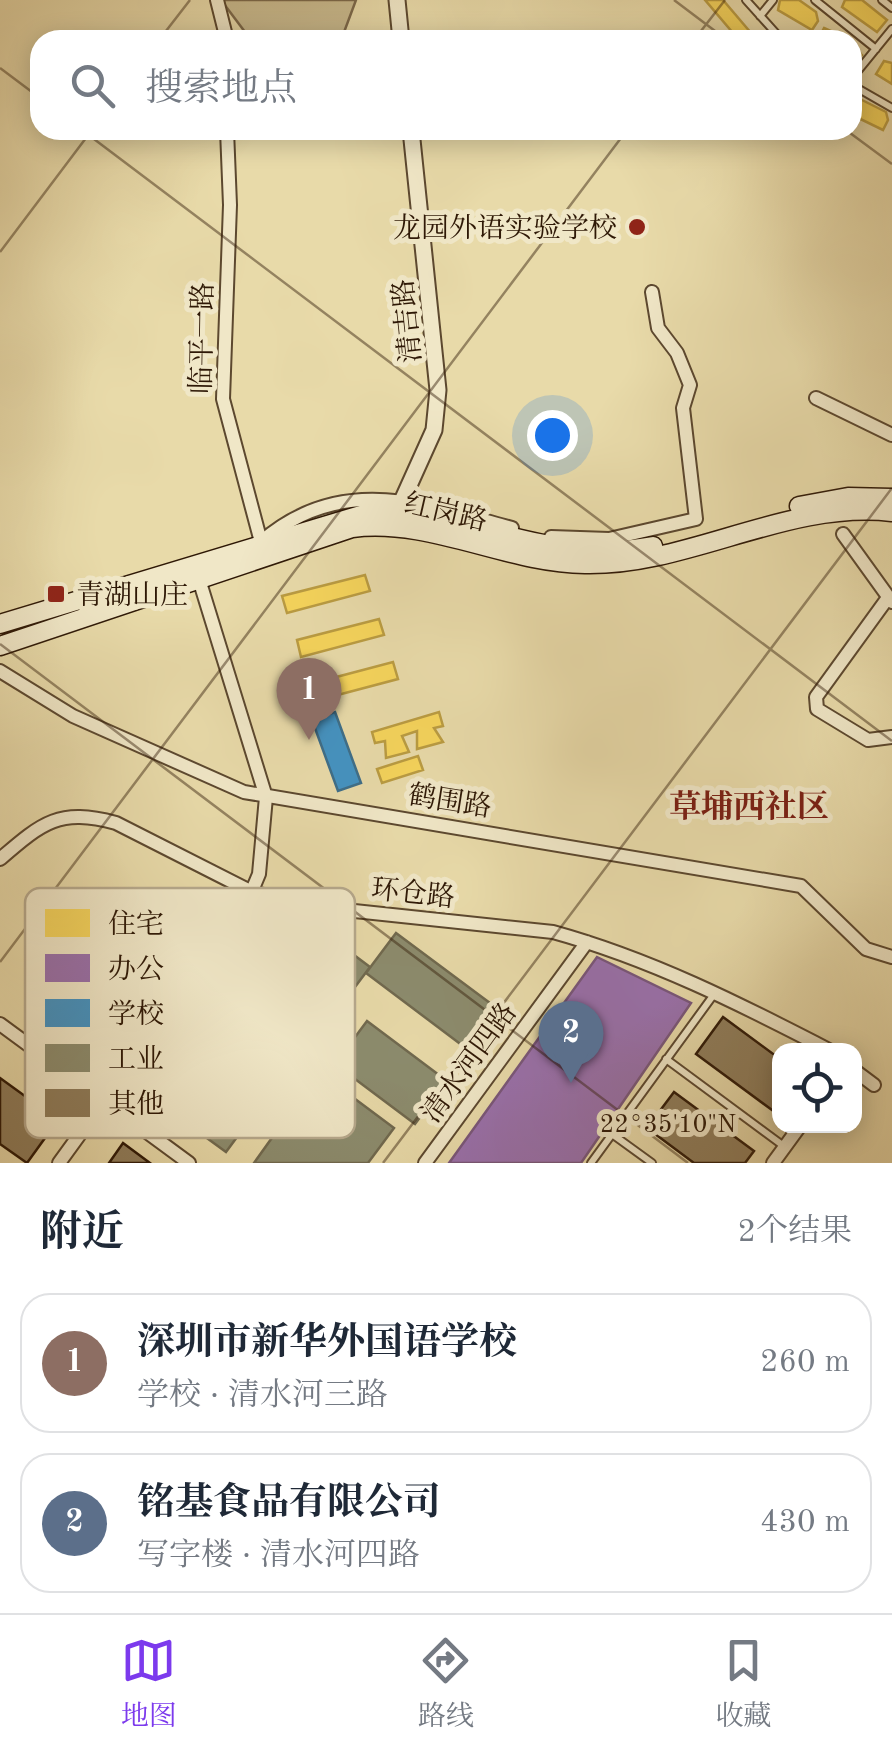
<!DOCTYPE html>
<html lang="zh">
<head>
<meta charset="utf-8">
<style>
	body { margin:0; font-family:"Old Standard TT","Noto Serif SC",serif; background:#f6f6f7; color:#1f2937 }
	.controls { position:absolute; right:30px; bottom:30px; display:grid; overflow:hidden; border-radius:20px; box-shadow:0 5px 25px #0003 }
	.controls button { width:90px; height:90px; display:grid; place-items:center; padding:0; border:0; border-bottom:2px solid #e0e1e3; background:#fff; color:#1f2937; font:50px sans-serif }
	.you { position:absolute; left:552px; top:435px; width:35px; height:35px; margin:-25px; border:8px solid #fff; border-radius:50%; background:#1a73e8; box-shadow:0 0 0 15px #1a73e833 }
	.badge { display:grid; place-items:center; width:65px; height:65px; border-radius:50%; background:#7c3aed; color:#fff; font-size:32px; font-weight:700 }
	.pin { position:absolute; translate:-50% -82px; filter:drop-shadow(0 2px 5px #0008) }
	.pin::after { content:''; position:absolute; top:52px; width:35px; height:30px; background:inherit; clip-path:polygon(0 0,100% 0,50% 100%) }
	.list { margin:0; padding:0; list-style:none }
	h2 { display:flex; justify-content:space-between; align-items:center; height:130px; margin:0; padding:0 40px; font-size:42px }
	h2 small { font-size:32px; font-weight:400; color:#747a83 }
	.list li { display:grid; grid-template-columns:65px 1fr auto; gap:30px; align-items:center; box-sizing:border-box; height:140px; margin:0 20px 20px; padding:0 20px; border:2px solid #e0e1e3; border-radius:30px }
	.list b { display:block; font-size:38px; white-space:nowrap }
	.list p { margin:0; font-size:32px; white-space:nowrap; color:#747a83 }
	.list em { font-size:32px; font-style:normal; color:#747a83 }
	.icon { flex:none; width:55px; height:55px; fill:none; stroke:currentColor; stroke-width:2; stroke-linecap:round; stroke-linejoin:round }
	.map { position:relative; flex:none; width:892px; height:1163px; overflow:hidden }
	.search { position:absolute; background:#fff; box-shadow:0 5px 25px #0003; left:30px; right:30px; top:30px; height:110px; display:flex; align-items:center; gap:25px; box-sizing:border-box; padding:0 35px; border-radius:30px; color:#747a83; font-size:38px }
	.sheet { height:450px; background:#fff }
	nav { display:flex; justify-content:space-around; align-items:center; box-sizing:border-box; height:140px; border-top:2px solid #e0e1e3; background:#fff; font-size:28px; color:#747a83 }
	nav a { display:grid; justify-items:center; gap:5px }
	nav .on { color:#7c3aed }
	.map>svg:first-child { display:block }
	.green { fill:#c8b98d; stroke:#7b684a; stroke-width:2.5 }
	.homes { fill:#f6d55c; stroke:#ba9c42; stroke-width:2.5 }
	.offices { fill:#9970ab; stroke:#79567a; stroke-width:2.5 }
	.schools { fill:#4393c3; stroke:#3d6e8a; stroke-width:2.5 }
	.industry { fill:#8c8c6e; stroke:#70694f; stroke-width:2.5 }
	.building { fill:#8f7d5b; stroke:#2e1806; stroke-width:2.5 }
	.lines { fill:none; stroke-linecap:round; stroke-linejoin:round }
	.service-casing { stroke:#5c482f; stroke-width:10 }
	.minor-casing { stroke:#5c482f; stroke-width:16 }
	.tertiary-casing { stroke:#5c482f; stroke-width:19 }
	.secondary-casing { stroke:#2e1806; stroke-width:21 }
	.service { stroke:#f0e7c7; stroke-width:6 }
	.minor { stroke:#f0e7c7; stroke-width:12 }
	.tertiary { stroke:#f0e7c7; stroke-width:15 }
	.secondary { stroke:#f0e7c7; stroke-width:18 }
	.ticks { fill:none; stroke:#2e1806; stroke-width:2.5; stroke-opacity:0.45 }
	.poi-dot { fill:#8f2418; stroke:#f0e7c7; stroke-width:4 }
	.labels { text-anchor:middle; stroke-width:10; stroke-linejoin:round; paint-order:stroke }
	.poi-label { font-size:28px; fill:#2e1806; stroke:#f0e7c7; text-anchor:end }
	.street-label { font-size:28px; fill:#2e1806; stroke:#f0e7c7 }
	.quarter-label { font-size:32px; font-weight:bold; fill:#7a1f14; stroke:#f0e7c7 }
	.key { fill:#f0e7c7; stroke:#b6a98d; stroke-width:2.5 }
	.key-label { font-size:28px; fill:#2e1806 }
	.ticks-label { font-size:25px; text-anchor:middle; fill:#2e1806; stroke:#f0e7c7; stroke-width:10; stroke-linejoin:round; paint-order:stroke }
</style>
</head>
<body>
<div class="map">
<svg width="892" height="1163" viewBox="0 0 892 1163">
	<rect width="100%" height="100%" fill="#e8daa9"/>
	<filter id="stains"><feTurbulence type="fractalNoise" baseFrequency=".002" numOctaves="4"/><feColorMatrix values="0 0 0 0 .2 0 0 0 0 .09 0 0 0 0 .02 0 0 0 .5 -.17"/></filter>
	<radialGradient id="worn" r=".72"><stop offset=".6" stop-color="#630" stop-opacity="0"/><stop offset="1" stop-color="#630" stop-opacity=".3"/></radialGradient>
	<path class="green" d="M221,0H356L343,35L322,40H251Z"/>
	<path class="homes" d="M705,0H723L757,40H739Z
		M780,0H799L816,12L818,21L812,30L778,10Z
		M862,0L887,20L877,32L842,7L845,0Z
		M824,28L831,31L841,40H818Z
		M852,45L862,55L852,66Z
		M884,61L892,63V84L876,74Z
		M852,95L886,112L888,120L883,130L852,115Z
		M365,575L370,591L287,613L282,596Z
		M379,619L384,635L301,657L297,640Z
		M393,662L398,679L315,701L310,684Z
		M439,712L443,726L434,728L443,742L417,749V731L402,736L409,752L386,758L385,741L375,743L372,732Z
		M418,756L423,770L382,783L377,769Z"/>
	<path class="offices" d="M597,957L691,1003L581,1163H449Z"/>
	<path class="schools" d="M335,712L361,783L338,791L312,720Z"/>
	<path class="industry" d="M289,918L310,922L370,967L307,1051L232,994Z
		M396,933L498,1009L467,1049L366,973Z
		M238,1013L297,1056L226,1152L167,1109Z
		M367,1021L447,1081L415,1124L335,1064Z
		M319,1072L394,1128L368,1163H254Z"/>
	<path class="building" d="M723,1017L780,1059L776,1113L696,1054Z
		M0,1078L58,1120L27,1163L0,1144Z
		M674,1092L754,1151L745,1163H694L647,1128Z
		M123,1143L150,1163H109Z"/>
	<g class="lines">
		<defs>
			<path id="service" d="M746,0L782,40
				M815,0L876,49
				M882,0L892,8
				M760,16L773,0
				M852,78L892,29
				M852,85L892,108
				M666,1059L785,1147
				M612,1134L652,1163
				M591,1163L715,993"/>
			<path id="minor" d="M217,0L227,40
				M227,130L230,205L223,399L261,542C340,473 423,504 512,528
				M816,398L892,435
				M843,534L892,602
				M551,537L609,539L696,519L683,408L690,385L677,353L658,328L652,292
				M887,599L816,697L817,709L868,740L892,737
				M0,671L73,716L244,792L801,886L866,949L892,957
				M0,859C43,822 59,808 116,823L254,893L345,910L553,932C651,959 740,1004 829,1050
				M0,1024L189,1163
				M854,1070L874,1085
				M59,1163L246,905L259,874L266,797L198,576
				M425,1163L587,942
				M773,1163L800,1126"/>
			<path id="tertiary" d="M397,0L401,40
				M402,501L434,430L438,390L411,130"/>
			<path id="secondary" d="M799,506L848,497L892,498
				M0,624L364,514C465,507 542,567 653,546
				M0,646L352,528C431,518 506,563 585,564C690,566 786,500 892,512"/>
		</defs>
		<use href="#service" class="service-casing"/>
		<use href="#minor" class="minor-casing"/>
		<use href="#tertiary" class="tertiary-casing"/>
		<use href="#secondary" class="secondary-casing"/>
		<use href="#service" class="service"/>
		<use href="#minor" class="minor"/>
		<use href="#tertiary" class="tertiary"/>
		<use href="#secondary" class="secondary"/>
	</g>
	<path class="ticks" d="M674,0L727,40M159,40L190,0M694,40L725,0M0,68L40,98M82,130L892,741M846,130L892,164M0,252L92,130M0,644L688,1163M0,962L627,130M383,1163L892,488"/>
	<g class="poi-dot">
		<circle cx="637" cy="227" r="10"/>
		<rect x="46" y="584" width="20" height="20" rx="5"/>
	</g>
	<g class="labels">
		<g class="poi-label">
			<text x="617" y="237">龙园外语实验学校</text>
			<text x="76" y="604" text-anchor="start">青湖山庄</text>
		</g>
		<g class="street-label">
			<text transform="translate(406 321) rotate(-96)" y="10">清吉路</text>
			<text transform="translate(201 338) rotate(-89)" y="10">临平一路</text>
			<text transform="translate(446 511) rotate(13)" y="10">红岗路</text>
			<text transform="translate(450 800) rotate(9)" y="10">鹤围路</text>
			<text transform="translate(413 892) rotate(6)" y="10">环仓路</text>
			<text transform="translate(468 1062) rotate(-54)" y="10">清水河四路</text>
		</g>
		<g class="quarter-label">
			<text x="749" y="817">草埔西社区</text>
		</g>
	</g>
	<rect x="25" y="888" width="330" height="250" rx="15" class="key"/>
	<rect x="45" y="909" width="45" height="28" fill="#f6d55c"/>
	<rect x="45" y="954" width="45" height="28" fill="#9970ab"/>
	<rect x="45" y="999" width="45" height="28" fill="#4393c3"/>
	<rect x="45" y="1044" width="45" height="28" fill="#8c8c6e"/>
	<rect x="45" y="1089" width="45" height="28" fill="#8f7d5b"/>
	<g class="key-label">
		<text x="108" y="933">住宅</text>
		<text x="108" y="978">办公</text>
		<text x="108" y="1023">学校</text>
		<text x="108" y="1068">工业</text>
		<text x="108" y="1113">其他</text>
	</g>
	<g class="ticks-label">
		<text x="668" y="1132">22°35'10"N</text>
	</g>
	<rect width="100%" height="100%" filter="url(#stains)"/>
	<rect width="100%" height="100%" fill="url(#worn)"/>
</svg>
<div class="controls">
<button><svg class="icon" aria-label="locate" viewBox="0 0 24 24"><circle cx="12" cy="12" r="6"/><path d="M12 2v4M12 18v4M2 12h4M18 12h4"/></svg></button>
</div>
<div class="you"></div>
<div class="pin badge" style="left:309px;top:740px;background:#8d6e63">1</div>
<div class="pin badge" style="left:571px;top:1083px;background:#5c6f8a">2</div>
<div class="search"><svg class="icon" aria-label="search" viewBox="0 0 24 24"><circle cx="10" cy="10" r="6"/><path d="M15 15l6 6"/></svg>搜索地点</div>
</div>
<section class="sheet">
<h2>附近<small>2个结果</small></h2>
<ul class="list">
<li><span class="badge" style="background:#8d6e63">1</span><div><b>深圳市新华外国语学校</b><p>学校 · 清水河三路</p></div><em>260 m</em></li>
<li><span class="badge" style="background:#5c6f8a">2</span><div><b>铭基食品有限公司</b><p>写字楼 · 清水河四路</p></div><em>430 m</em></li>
</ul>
</section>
<nav>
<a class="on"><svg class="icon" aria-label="map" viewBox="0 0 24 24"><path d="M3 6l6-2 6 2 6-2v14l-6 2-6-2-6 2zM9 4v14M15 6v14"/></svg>地图</a>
<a><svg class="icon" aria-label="directions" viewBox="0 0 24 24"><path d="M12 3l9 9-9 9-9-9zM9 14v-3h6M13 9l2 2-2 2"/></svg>路线</a>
<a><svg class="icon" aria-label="saved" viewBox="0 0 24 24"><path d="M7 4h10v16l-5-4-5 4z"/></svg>收藏</a>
</nav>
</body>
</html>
